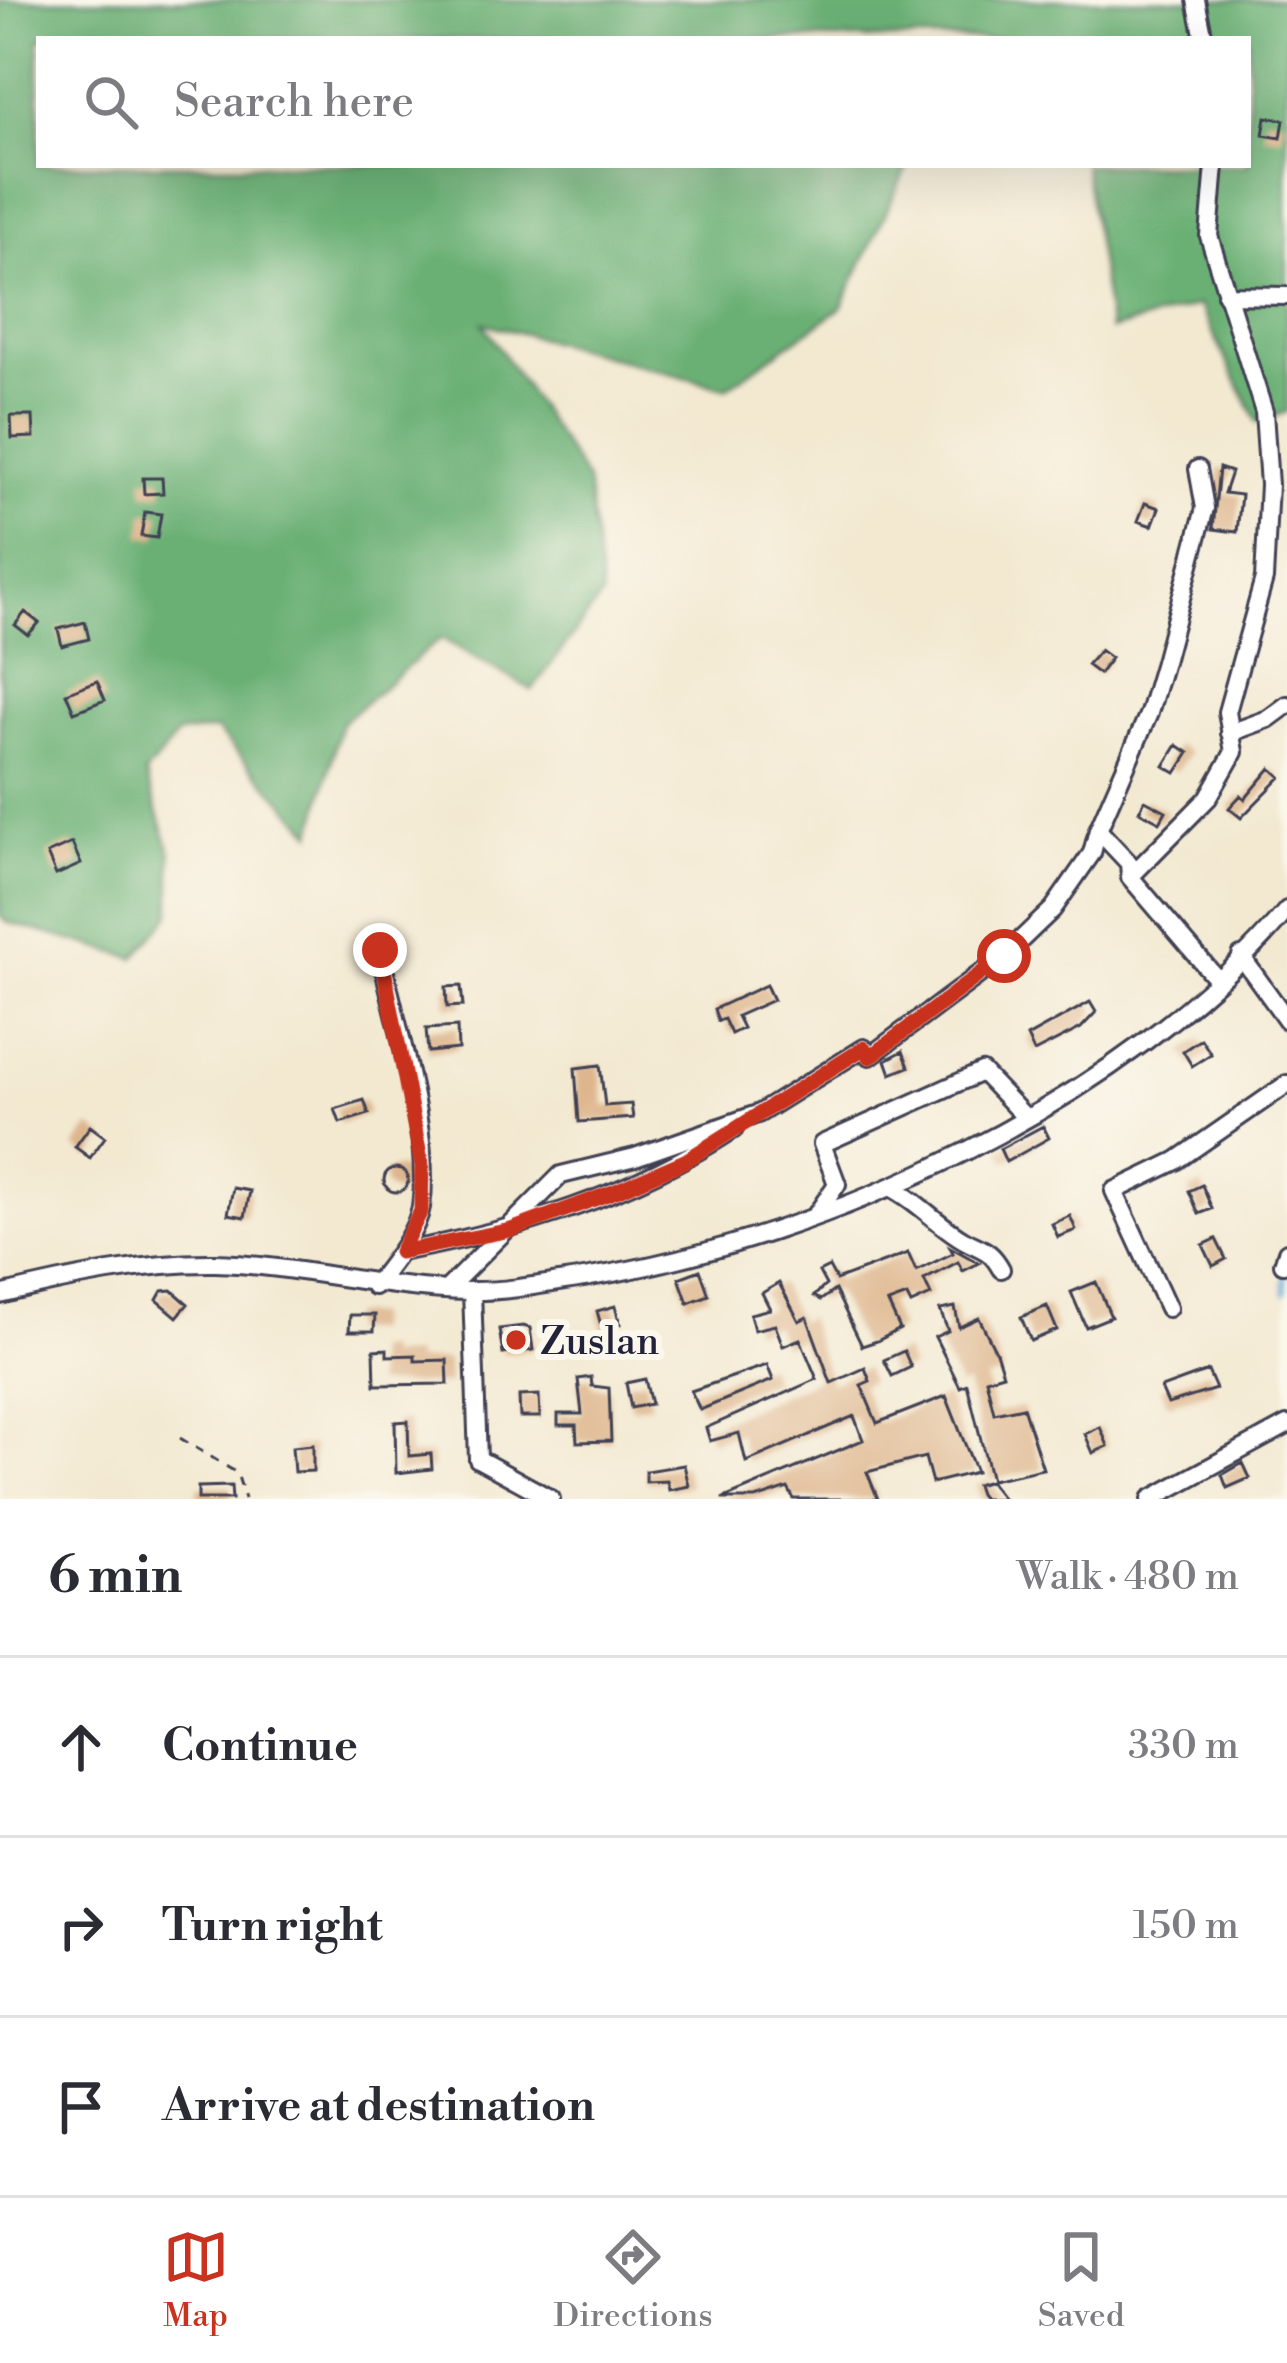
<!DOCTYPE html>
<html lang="en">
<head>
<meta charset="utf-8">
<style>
	body { margin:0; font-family:"Libre Bodoni",serif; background:#f2f2f3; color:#2b2b33 }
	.stop { position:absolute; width:36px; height:36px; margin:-27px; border:9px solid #c8321e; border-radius:50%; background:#fff }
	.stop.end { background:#c8321e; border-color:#fff; box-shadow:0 3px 12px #0008 }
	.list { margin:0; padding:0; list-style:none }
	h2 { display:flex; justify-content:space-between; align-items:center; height:156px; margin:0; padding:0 48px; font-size:51px }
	h2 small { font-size:39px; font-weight:400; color:#7c7c81 }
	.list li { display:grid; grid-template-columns:78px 1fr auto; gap:36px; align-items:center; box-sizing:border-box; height:180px; padding:0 48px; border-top:3px solid #e1e1e2 }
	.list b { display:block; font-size:45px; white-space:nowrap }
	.list em { font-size:39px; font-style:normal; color:#7c7c81 }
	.icon { flex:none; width:66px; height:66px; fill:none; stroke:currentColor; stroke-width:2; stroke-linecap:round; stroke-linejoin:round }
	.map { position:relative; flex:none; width:1287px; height:1499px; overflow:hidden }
	.search { position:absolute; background:#fff; box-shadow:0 12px 48px #0002; left:36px; right:36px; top:36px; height:132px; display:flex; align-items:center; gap:30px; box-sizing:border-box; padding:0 42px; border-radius:0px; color:#7c7c81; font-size:45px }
	.sheet { height:696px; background:#fff }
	nav { display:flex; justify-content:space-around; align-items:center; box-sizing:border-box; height:168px; border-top:3px solid #e1e1e2; background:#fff; font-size:33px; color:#7c7c81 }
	nav a { display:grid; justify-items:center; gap:6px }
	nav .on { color:#c8321e }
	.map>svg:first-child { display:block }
	.forest { fill:#6bb075; stroke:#466958; stroke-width:3 }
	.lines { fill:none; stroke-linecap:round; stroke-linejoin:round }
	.stream { stroke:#60a3d4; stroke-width:4.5 }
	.building { fill:#deb68d }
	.minor-casing { stroke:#414052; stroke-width:22 }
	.path { stroke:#414052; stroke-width:3; stroke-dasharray:9 9; stroke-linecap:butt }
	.minor { stroke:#fff; stroke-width:16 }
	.route { stroke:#c8321e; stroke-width:15 }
	.poi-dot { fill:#c8321e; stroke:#fbf7ec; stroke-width:4.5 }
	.labels { text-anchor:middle; stroke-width:12; stroke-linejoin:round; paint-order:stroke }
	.poi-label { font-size:39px; fill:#22223b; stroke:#fbf7ec; text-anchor:start }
</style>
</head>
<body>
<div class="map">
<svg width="1287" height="1499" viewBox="0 0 1287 1499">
	<rect width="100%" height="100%" fill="#fbf7ec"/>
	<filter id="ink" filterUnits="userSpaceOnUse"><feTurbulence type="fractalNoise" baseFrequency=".00833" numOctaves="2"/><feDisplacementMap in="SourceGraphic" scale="24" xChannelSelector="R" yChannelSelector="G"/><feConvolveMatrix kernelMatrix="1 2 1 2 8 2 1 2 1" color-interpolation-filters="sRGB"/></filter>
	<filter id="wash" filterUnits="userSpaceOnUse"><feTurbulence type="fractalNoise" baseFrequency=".004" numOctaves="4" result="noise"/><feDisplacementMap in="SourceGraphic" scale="48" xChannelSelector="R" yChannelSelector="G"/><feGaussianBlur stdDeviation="2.7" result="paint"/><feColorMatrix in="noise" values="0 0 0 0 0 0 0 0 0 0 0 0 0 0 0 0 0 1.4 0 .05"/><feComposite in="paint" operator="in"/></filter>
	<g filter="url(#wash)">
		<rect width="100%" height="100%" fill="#f3e9d1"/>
		<path class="forest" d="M0,0H1287V412L1257,422L1199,305L1110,330L1084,165H1248V39H39V165H908L841,308L726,388L483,323L587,481L602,596L532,690L441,638L341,723L313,833L216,730L178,734L145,774L171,853V914L135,958L6,922L0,916Z"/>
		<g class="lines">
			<path class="stream" d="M1285,1293V1271"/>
		</g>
		<g id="blocks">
			<path class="building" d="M1266,117L1284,120L1281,138L1263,135Z
				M11,416H33L34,437L12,438Z
				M1219,468L1231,472L1224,493L1241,495L1237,532L1213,529Z
				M143,478H162L163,493L144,494Z
				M1145,503L1159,508L1152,526L1138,521Z
				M145,512L161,514L157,538L141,536Z
				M25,612L39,623L28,635L15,625Z
				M85,622L89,639L62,646L58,629Z
				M1100,650L1111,658L1099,674L1087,665Z
				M97,681L105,700L74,712L66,693Z
				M1177,745L1189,753L1176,773L1164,766Z
				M1271,768L1281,777L1241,818L1229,808L1241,795L1245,799Z
				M1145,800L1166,811L1160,822L1139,811Z
				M72,843L81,864L56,875L47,854Z
				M766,985L773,1000L737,1016L743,1028L731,1034L724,1019L718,1021L714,1009Z
				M461,986L463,1006L447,1007L446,987Z
				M1090,1002L1096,1012L1081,1028L1034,1052L1027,1037Z
				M457,1027L458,1049L428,1052L426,1029Z
				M1201,1039L1211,1054L1192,1066L1183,1051Z
				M903,1051L909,1067L891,1074L886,1060Z
				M600,1065L605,1106L631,1104L633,1118L579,1122L575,1068Z
				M364,1100L369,1114L340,1123L335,1109Z
				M90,1126L105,1137L90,1158L75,1147Z
				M1043,1126L1049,1138L1006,1162L1000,1149Z
				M384 1180a12 12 0 1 1 24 0a12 12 0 1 1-24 0Z
				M1202,1185L1212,1209L1199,1214L1189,1191Z
				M233,1188L250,1191L245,1217L228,1214Z
				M1070,1216L1076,1230L1058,1237L1052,1224Z
				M1216,1239L1226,1259L1213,1266L1203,1245Z
				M950,1247L979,1263L963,1271L958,1262L924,1280L931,1295L911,1304L907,1296L888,1303L900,1329L877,1341L862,1346L835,1290L821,1300L814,1296L826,1285L819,1272L829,1267L836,1280L908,1253L916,1271L953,1253Z
				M700,1270L709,1295L688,1303L679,1278Z
				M1096,1282L1111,1317L1086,1327L1071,1292Z
				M779,1283L799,1321L807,1317L831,1383L865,1368L870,1381L861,1385L877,1423L946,1396L976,1472L932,1483L925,1457L867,1472L878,1499H794L788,1488L756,1499H722L863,1440L854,1416L746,1462L739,1433L710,1441L706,1428L817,1379L800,1339L783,1346L775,1325L754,1330L750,1314L770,1309L762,1293Z
				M172,1290L188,1304L177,1317L157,1300L162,1291Z
				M615,1306L620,1324L602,1329L597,1311Z
				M1047,1306L1057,1330L1031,1341L1021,1317Z
				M955,1307L959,1327L979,1318L996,1352L1003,1374L986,1379L994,1413L1023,1407L1043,1469L991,1480L967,1384L960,1387L935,1337L948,1331L940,1310Z
				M350,1315H375L374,1331H349Z
				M523,1326L530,1328L533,1350L503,1354L499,1329Z
				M387,1349V1356L415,1355V1361L447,1360L448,1384L375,1385L374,1350Z
				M904,1351L911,1367L892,1376L884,1360Z
				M767,1365L773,1380L700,1410L691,1391Z
				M1208,1371L1216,1389L1168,1404L1161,1388Z
				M591,1377L592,1386L609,1388L611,1441L577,1442L576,1425H558V1414H582L578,1379Z
				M645,1379L651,1404L631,1408L626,1383Z
				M539,1395L540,1417H520L519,1396Z
				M408,1421L409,1456L431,1454L432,1469L396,1473L395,1422Z
				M1100,1427L1108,1446L1093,1453L1085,1434Z
				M313,1445V1471L294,1472L292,1447Z
				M1243,1463L1250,1478L1227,1488L1222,1475Z
				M684,1465L689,1486L669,1490L667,1481L646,1482V1471Z
				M989,1481L1003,1499H983L979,1494L976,1485Z
				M231,1486L232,1499H198V1487Z"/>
		</g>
	</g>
	<g filter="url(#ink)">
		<use href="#blocks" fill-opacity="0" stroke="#414052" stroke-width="3"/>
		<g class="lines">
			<defs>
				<path id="minor" d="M1196,0L1204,39
					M1215,165L1209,236L1264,412L1269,485L1264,579L1227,712L1234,752L1208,798L1130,877L1216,978
					M1226,295L1287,296
					M1230,733L1268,719L1287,705
					M1098,830L1149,713L1164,662L1205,508L1198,469
					M1241,956L1287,1020
					M892,1188C919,1202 939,1226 964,1240C982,1250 990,1249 1001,1269
					M816,1215L837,1184L822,1144L982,1072L1024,1116
					M400,1252C519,1230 631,1196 734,1129
					M1283,1264L1287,1252
					M374,1286C391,1264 416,1235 421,1207C432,1132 395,1024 380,950
					M446,1290L561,1175L635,1157L760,1113L864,1048L870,1056L1004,956L1053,909L1092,853L1098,830L1129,863L1130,877
					M472,1291L478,1459L551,1499
					M0,1295C69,1278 144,1262 215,1263C298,1265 382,1289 467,1291C506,1292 546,1284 584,1278C827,1240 1127,1100 1287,910
					M1168,1308L1114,1191L1176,1161L1287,1084
					M1151,1499L1287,1425"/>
			</defs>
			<use href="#minor" class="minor-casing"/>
			<path class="path" d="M180,1438L237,1473L245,1499"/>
			<use href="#minor" class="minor"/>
		</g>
	</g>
	<g class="lines" filter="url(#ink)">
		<path class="route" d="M380,950L422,1166L421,1211L400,1252L511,1230L616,1191L685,1161L864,1048L870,1057L1004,956"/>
	</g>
	<circle class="poi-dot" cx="516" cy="1340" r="12"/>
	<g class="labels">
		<g class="poi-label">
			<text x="540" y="1354">Zuslan</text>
		</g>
	</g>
</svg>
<div class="stop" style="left:1004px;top:956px"></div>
<div class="stop end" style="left:380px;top:950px"></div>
<div class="search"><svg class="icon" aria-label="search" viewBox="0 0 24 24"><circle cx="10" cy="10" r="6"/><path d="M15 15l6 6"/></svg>Search here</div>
</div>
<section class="sheet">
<h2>6 min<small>Walk · 480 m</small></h2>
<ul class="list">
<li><svg class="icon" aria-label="ahead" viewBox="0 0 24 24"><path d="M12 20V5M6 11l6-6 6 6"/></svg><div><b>Continue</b></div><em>330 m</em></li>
<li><svg class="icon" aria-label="right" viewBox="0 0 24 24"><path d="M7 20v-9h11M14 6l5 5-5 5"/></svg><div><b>Turn right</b></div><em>150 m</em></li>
<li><svg class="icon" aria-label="arrive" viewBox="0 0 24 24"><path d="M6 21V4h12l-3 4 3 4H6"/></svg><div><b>Arrive at destination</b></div></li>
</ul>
</section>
<nav>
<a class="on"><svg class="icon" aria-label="map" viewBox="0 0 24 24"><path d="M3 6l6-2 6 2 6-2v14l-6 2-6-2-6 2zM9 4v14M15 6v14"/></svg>Map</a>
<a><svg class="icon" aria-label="directions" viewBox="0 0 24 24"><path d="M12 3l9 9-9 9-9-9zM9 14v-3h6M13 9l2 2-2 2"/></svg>Directions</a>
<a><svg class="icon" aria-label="saved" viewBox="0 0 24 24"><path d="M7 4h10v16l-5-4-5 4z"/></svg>Saved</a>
</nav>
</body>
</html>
